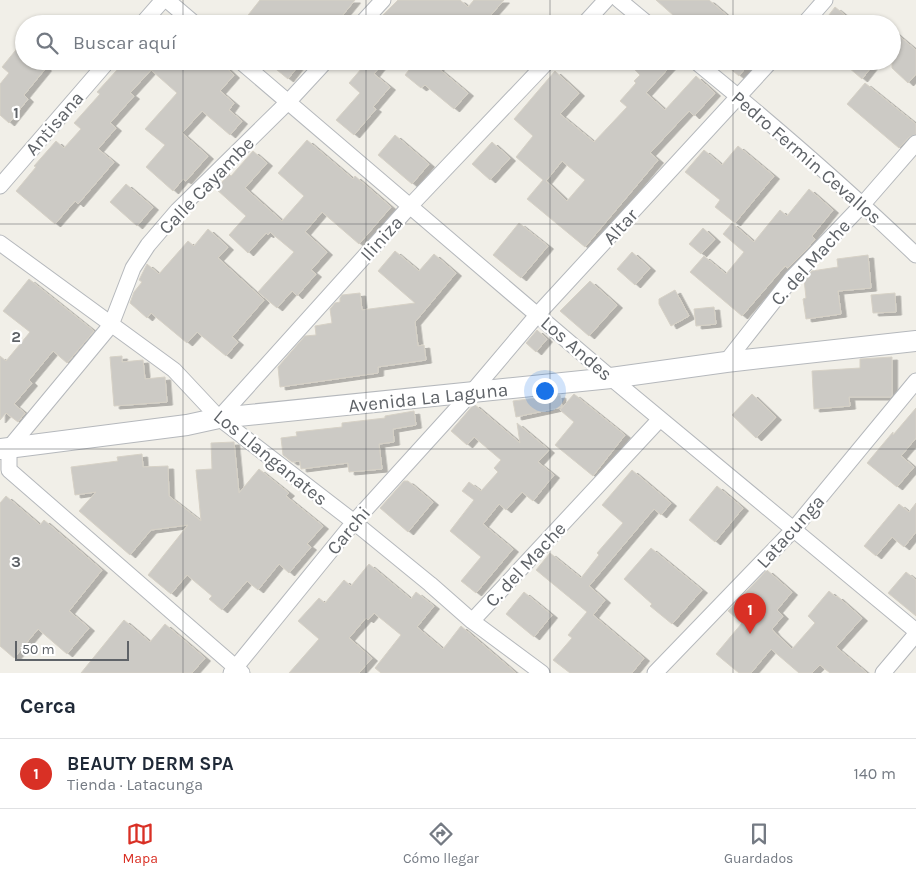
<!DOCTYPE html>
<html lang="es">
<head>
<meta charset="utf-8">
<style>
	body { margin:0; font-family:Karla,sans-serif; background:#f6f6f7; color:#1f2937 }
	.scale { position:absolute; left:15px; bottom:12px; width:114px; box-sizing:border-box; padding-left:5px; border:2px solid #5f6368; border-top:0; font-size:14px; line-height:18px; white-space:nowrap; color:#5f6368; -webkit-text-stroke:4px #fff; paint-order:stroke }
	.you { position:absolute; left:544px; top:390px; width:18px; height:18px; margin:-12px; border:4px solid #fff; border-radius:50%; background:#1a73e8; box-shadow:0 0 0 8px #1a73e833 }
	.badge { display:grid; place-items:center; width:32px; height:32px; border-radius:50%; background:#d93025; color:#fff; font-size:16px; font-weight:700 }
	.pin { position:absolute; translate:-50% -41px; filter:drop-shadow(0 1px 2px #0008) }
	.pin::after { content:''; position:absolute; top:26px; width:18px; height:15px; background:inherit; clip-path:polygon(0 0,100% 0,50% 100%) }
	.list { margin:0; padding:0; list-style:none }
	h2 { display:flex; justify-content:space-between; align-items:center; height:65px; margin:0; padding:0 20px; font-size:21px }
	h2 small { font-size:16px; font-weight:400; color:#747a83 }
	.list li { display:grid; grid-template-columns:32px 1fr auto; gap:15px; align-items:center; box-sizing:border-box; height:70px; padding:0 20px; border-top:1px solid #e0e1e3 }
	.list b { display:block; font-size:19px; white-space:nowrap }
	.list p { margin:0; font-size:16px; white-space:nowrap; color:#747a83 }
	.list em { font-size:16px; font-style:normal; color:#747a83 }
	.icon { flex:none; width:28px; height:28px; fill:none; stroke:currentColor; stroke-width:2; stroke-linecap:round; stroke-linejoin:round }
	.map { position:relative; flex:none; width:916px; height:673px; overflow:hidden }
	.search { position:absolute; background:#fff; box-shadow:0 1px 4px #0004; left:15px; right:15px; top:15px; height:55px; display:flex; align-items:center; gap:12px; box-sizing:border-box; padding:0 18px; border-radius:28px; color:#747a83; font-size:19px }
	.sheet { height:135px; background:#fff }
	nav { display:flex; justify-content:space-around; align-items:center; box-sizing:border-box; height:70px; border-top:1px solid #e0e1e3; background:#fff; font-size:14px; color:#747a83 }
	nav a { display:grid; justify-items:center; gap:2px }
	nav .on { color:#d93025 }
	.map>svg:first-child { display:block }
	.building { fill:#cccac5; stroke:#d6d1c6; fill-rule:evenodd; filter:url(#shadow) }
	.lines { fill:none; stroke-linecap:round; stroke-linejoin:round }
	.minor-casing { stroke:#b5b8bc; stroke-width:17 }
	.tertiary-casing { stroke:#b5b8bc; stroke-width:22 }
	.minor { stroke:#fff; stroke-width:15 }
	.tertiary { stroke:#fff; stroke-width:20 }
	.grid { fill:none; stroke:#5f6368; stroke-width:1; stroke-opacity:0.55 }
	.labels { text-anchor:middle; stroke-width:4.5; stroke-linejoin:round; paint-order:stroke }
	.street-label { font-size:19px; fill:#5f6368; stroke:#fff }
	.grid-label { font-size:16px; text-anchor:middle; font-weight:bold; fill:#5f6368; stroke:#fff; stroke-width:4.5; stroke-linejoin:round; paint-order:stroke }
</style>
</head>
<body>
<div class="map">
<svg width="916" height="673" viewBox="0 0 916 673">
	<defs>
		<filter id="shadow"><feDropShadow dx="5.5" dy="3" stdDeviation="0" flood-color="#0004"/></filter>
	</defs>
	<rect width="100%" height="100%" fill="#f1efe8"/>
	<path class="building" d="M260,0H355L342,16L350,24H251L245,19Z
		M398,0H460L468,7L474,0H504L483,24H374Z
		M656,0H709L737,24H683Z
		M835,7L856,24H822Z
		M892,30L916,50V74L908,83L892,68Z
		M24,40V61H38L46,68L24,95L28,99L9,123L0,115V84L9,73L2,67Z
		M125,61H219L234,75L220,91L234,103L229,110L242,121L230,135L202,111L182,133L208,156L186,181L183,179L173,191L146,167L165,145L145,129L177,93L151,70L130,93L134,96L110,123L116,128L98,149L114,162L78,204L75,201L55,224L16,191L36,167L34,166L56,141L64,148L81,129L74,123L100,94L97,92Z
		M266,61H302L288,79Z
		M368,61H384L374,74L390,87L373,107L376,109L354,135L336,120L360,93L349,83Z
		M416,61H444L438,68L468,93L454,109L425,85L421,88L405,75Z
		M626,61H675L646,93L665,110L696,76L715,93L694,116L689,111L650,153L658,160L585,247L527,199L543,180L516,157L533,136L514,119L555,71L579,93L560,114L594,142L627,107L620,101L636,83L634,81L640,75ZM562,161L585,180L567,201L546,181Z
		M721,61H751L739,76Z
		M841,61H876L862,79Z
		M865,83L916,124V134L909,137L899,148L847,104Z
		M395,135L429,164L412,184L378,155Z
		M307,140L353,179L355,176L391,207L359,244L322,212L305,232L327,252L311,270L316,274L297,296L292,291L277,308L258,292L294,252L270,232L268,235L266,233L248,253L229,235L246,216L216,189L229,174L231,176L253,151L267,163L245,188L282,221L304,196L278,173Z
		M492,142L510,158L490,180L472,164Z
		M738,146L774,176L735,223L715,207L720,200L685,172L704,150L722,165Z
		M126,184L153,207L137,226L110,202Z
		M809,189L833,210L812,236L815,239L806,250L788,268L785,266L742,316L690,272L704,256L726,274L744,252L723,234L732,223L754,242L780,210L787,216Z
		M519,223L548,246L521,278L493,255Z
		M703,228L715,239L701,254L689,244Z
		M208,229L228,247L218,258L264,300L232,337L238,342L226,356L197,332L187,343L151,313L147,318L130,303L134,292L142,282L139,280L147,264L159,274L188,241L194,246Z
		M395,251L419,271L434,254L456,273L415,322L418,346L424,345L426,360L378,367V373L280,387L278,367L305,336L316,335L315,326L332,323L330,309L335,303L340,302V298L342,295L360,293L362,310L415,303L378,271Z
		M632,252L650,268L635,285L617,269Z
		M868,255L871,288L838,291L841,314L806,319L803,299L806,298L804,279L812,271L838,267L837,259Z
		M29,279L94,331L67,363L53,351L29,380L32,383L14,404L25,413L18,422L6,413L0,420V356L6,361L30,332L3,311Z
		M590,281L617,305L589,336L560,311Z
		M675,290L689,316L671,326L659,304V299Z
		M895,293L896,312L873,313L871,295Z
		M714,307L716,324L696,326L694,309Z
		M537,330L547,339L536,352L526,343Z
		M122,356V362L143,360L145,379L165,377L167,402L114,406L110,357Z
		M892,357V395L891,397H849L850,406L814,409L812,371L860,368V359Z
		M574,394L625,435L593,476L555,445L574,422L560,410Z
		M752,394L776,417L756,438L732,415Z
		M560,395L562,407L516,417L513,401Z
		M474,404L520,443L517,423L549,450L538,462L554,475L533,501L522,492L506,510L499,504L483,524L513,549L476,593L461,581L481,557L450,531L474,500L462,491L469,482L481,491L498,472L494,468L501,460L474,437L467,445L451,431Z
		M916,408V438L901,456L914,467L897,487L867,463L893,432V435Z
		M414,411L416,425L393,429L394,442L379,444L382,469L349,472L348,463L301,469L300,461L292,462L283,455L281,438L297,436L296,432L342,427V423L385,418V416Z
		M234,442L239,493L259,469L289,493L286,496L323,526L307,544L311,547L289,573L279,564L258,590L247,581L222,610L209,599L212,596L187,575L171,594L148,575L188,525L151,530L130,555L79,511L96,492L75,495L71,467L118,461L117,457L142,454L143,467L168,466L169,496L201,521L196,470L212,469L211,443Z
		M632,470L671,503L661,515L654,509L589,586L605,600L593,615L644,658L632,673H570L553,660L572,638L568,635L587,612L536,570L550,553L581,578L599,555L597,553L623,523L602,505Z
		M404,481H408L433,502L408,532L380,508Z
		M717,486L743,508L715,542L689,520Z
		M6,496L40,525L44,520L102,570L69,611L89,628L67,654L38,629L14,658L0,646V503Z
		M916,503V532L904,547L892,537L876,556L864,546L899,504L909,512Z
		M651,548L702,590L672,624L650,606L652,604L624,579Z
		M369,564L411,599L416,592L434,606L417,627L443,649L461,626L516,673H381L375,668L401,635L374,613L368,620L366,618L349,638L372,658L359,673H289L319,639L298,621L319,598L325,603L344,580L351,586Z
		M767,570L792,592L777,610L783,616L772,629L775,633L792,649L815,623L808,616L829,591L836,597L837,596L862,618L836,647L867,673H830L820,665L812,673H799L771,649L751,673H739L716,654L742,623L728,611Z
		M906,572L916,580V616L888,593Z
		M524,592L552,615L534,637L506,614Z
		M124,620L150,642L165,624L205,658L192,673H81Z"/>
	<g class="lines">
		<defs>
			<path id="minor" d="M167,0L195,24
				M619,0L648,24
				M142,24L163,0
				M361,24L383,0
				M584,24L606,0
				M804,24L825,0
				M240,61L611,378L916,631
				M695,61C771,123 845,187 916,255
				M0,186L108,61
				M0,243L174,370L219,418L354,522L430,584L472,621L542,673
				M726,362L792,278L863,204L916,143
				M219,418L410,206L548,61
				M472,621L660,419
				M231,673L354,522L472,392L538,314L771,61
				M242,673L9,470V448L111,325L133,268L148,245L178,210L289,101L326,61
				M655,673L793,530L916,381
				M883,673L916,634"/>
			<path id="tertiary" d="M0,449L187,425L219,418L611,378L726,362L916,341"/>
		</defs>
		<use href="#minor" class="minor-casing"/>
		<use href="#tertiary" class="tertiary-casing"/>
		<use href="#minor" class="minor"/>
		<use href="#tertiary" class="tertiary"/>
	</g>
	<path class="grid" d="M183,0V24M366,0V24M550,0V24M733,0V24M183,61V673M366,61V673M550,61V673M733,61V673M0,224H916M0,449H916"/>
	<g class="labels">
		<g class="street-label">
			<text transform="translate(54 123) rotate(-49)" y="7">Antisana</text>
			<text transform="translate(807 157) rotate(41)" y="7">Pedro Fermin Cevallos</text>
			<text transform="translate(206 185) rotate(-46)" y="7">Calle Cayambe</text>
			<text transform="translate(620 226) rotate(-47)" y="7">Altar</text>
			<text transform="translate(381 238) rotate(-48)" y="7">Iliniza</text>
			<text transform="translate(810 262) rotate(-48)" y="7">C. del Mache</text>
			<text transform="translate(577 348) rotate(41)" y="7">Los Andes</text>
			<text transform="translate(428 397) rotate(-6)" y="7">Avenida La Laguna</text>
			<text transform="translate(271 457) rotate(39)" y="7">Los Llanganates</text>
			<text transform="translate(348 530) rotate(-50)" y="7">Carchi</text>
			<text transform="translate(790 531) rotate(-48)" y="7">Latacunga</text>
			<text transform="translate(525 564) rotate(-47)" y="7">C. del Mache</text>
		</g>
	</g>
	<g class="grid-label">
		<text x="16" y="118">1</text>
		<text x="16" y="342">2</text>
		<text x="16" y="567">3</text>
	</g>
</svg>
<div class="scale">50 m</div>
<div class="you"></div>
<div class="pin badge" style="left:750px;top:634px">1</div>
<div class="search"><svg class="icon" aria-label="search" viewBox="0 0 24 24"><circle cx="10" cy="10" r="6"/><path d="M15 15l6 6"/></svg>Buscar aquí</div>
</div>
<section class="sheet">
<h2>Cerca<small></small></h2>
<ul class="list">
<li><span class="badge">1</span><div><b>BEAUTY DERM SPA</b><p>Tienda · Latacunga</p></div><em>140 m</em></li>
</ul>
</section>
<nav>
<a class="on"><svg class="icon" aria-label="map" viewBox="0 0 24 24"><path d="M3 6l6-2 6 2 6-2v14l-6 2-6-2-6 2zM9 4v14M15 6v14"/></svg>Mapa</a>
<a><svg class="icon" aria-label="directions" viewBox="0 0 24 24"><path d="M12 3l9 9-9 9-9-9zM9 14v-3h6M13 9l2 2-2 2"/></svg>Cómo llegar</a>
<a><svg class="icon" aria-label="saved" viewBox="0 0 24 24"><path d="M7 4h10v16l-5-4-5 4z"/></svg>Guardados</a>
</nav>
</body>
</html>
